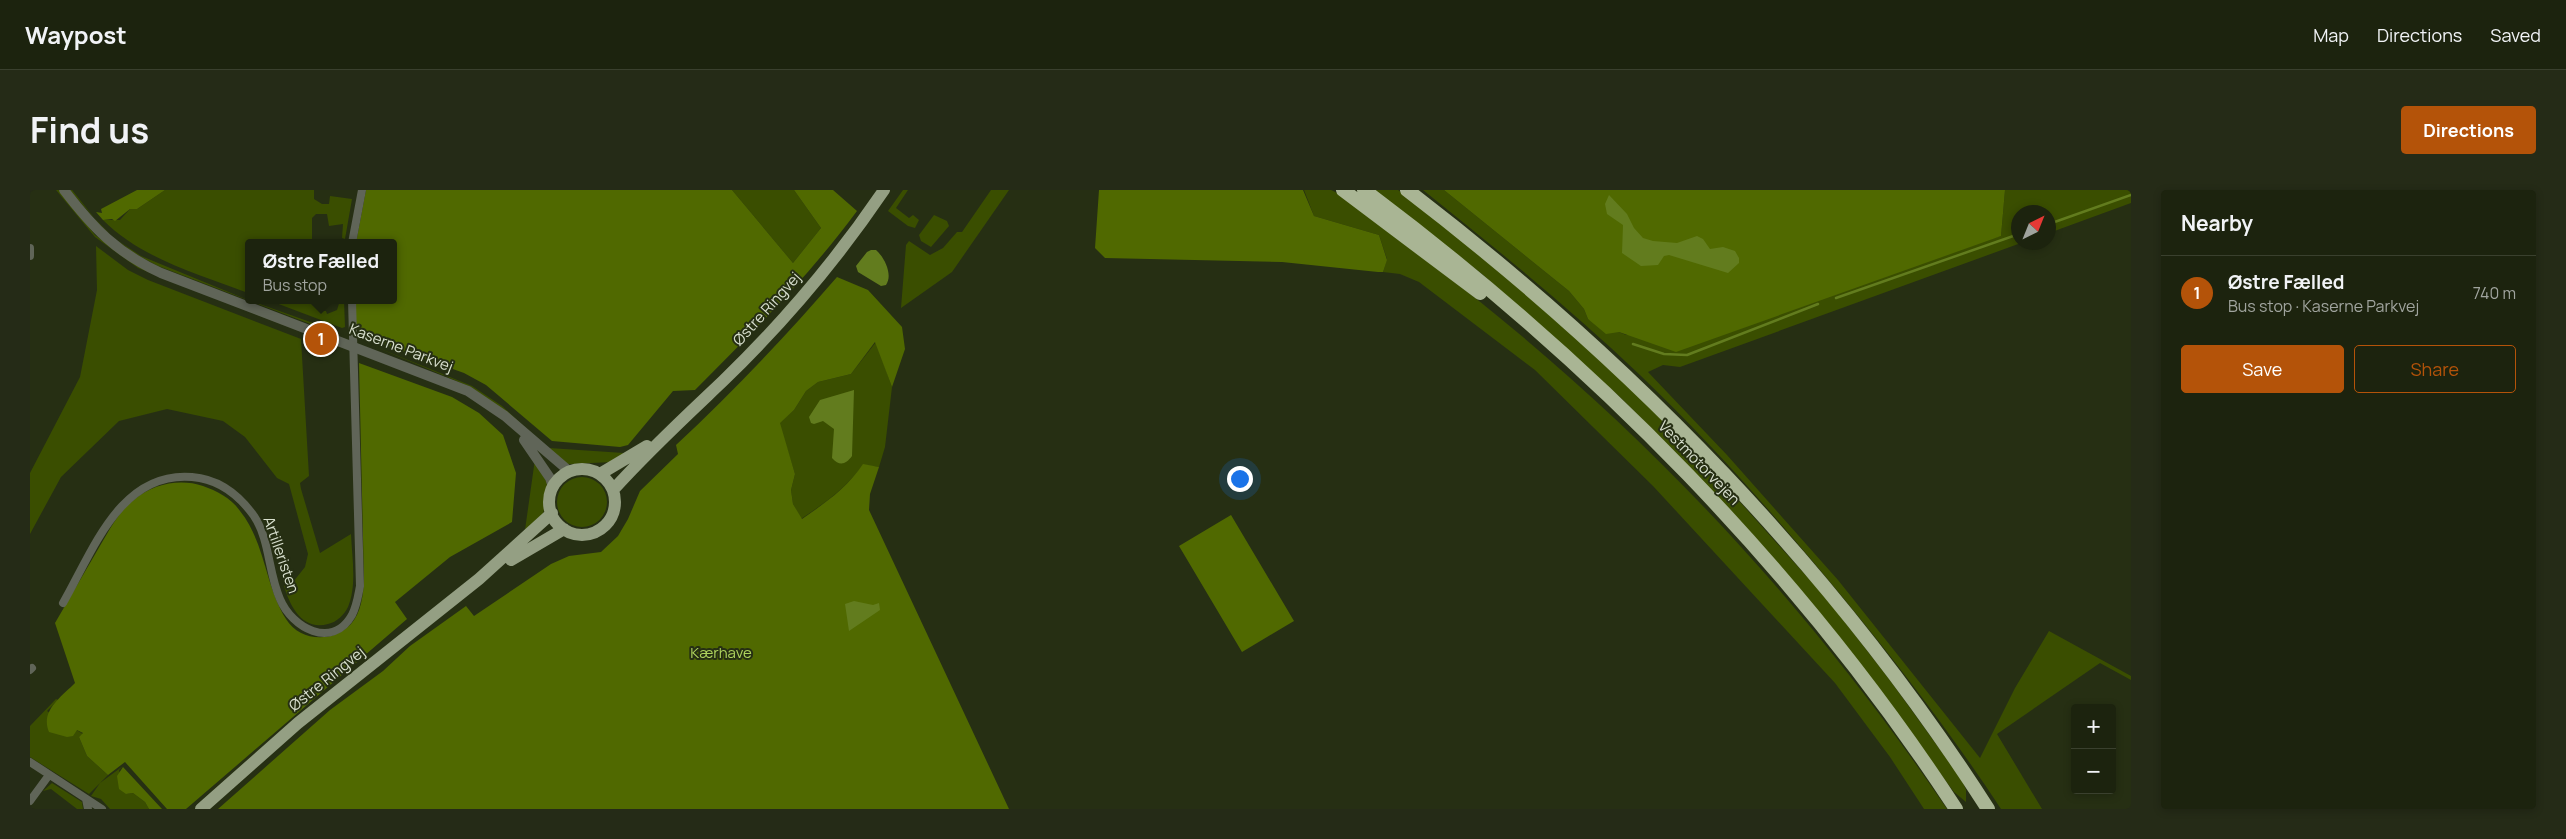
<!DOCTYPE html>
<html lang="en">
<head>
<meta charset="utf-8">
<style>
	body { margin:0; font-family:Manrope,sans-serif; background:#252b17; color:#f1f3f6 }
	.controls { position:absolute; right:15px; bottom:15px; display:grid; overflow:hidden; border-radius:5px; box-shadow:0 2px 8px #0003 }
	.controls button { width:45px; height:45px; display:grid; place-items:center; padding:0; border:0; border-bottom:1px solid #3a402e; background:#1c230e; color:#f1f3f6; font:25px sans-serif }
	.compass { position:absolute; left:1981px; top:15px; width:45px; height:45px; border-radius:50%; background:#1c230e; box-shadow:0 2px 8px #0003; rotate:43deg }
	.you { position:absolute; left:1209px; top:288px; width:18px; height:18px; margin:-12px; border:4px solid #fff; border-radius:50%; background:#1a73e8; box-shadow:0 0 0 8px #1a73e833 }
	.badge { display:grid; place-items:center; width:32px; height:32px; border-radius:50%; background:#b45309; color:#fff; font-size:16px; font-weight:700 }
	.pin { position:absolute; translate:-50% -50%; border:2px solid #fff; box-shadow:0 1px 5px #0006 }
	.popup { position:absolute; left:215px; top:49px; width:152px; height:65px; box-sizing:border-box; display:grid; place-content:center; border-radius:5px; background:#1c230e; filter:drop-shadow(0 1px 4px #0005); font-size:16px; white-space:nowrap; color:#a0a49e }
	.popup b { font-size:19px; color:#f1f3f6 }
	.popup::after { content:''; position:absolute; left:50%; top:100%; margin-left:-10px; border:10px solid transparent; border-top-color:#1c230e }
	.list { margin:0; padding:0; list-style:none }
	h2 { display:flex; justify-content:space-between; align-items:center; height:65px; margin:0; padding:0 20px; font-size:21px }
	h2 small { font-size:16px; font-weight:400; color:#a0a49e }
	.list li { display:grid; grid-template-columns:32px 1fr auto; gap:15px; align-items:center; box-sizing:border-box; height:75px; padding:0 20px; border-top:1px solid #3a402e }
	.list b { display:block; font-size:19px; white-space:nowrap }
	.list p { margin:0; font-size:16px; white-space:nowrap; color:#a0a49e }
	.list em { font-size:16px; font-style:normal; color:#a0a49e }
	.actions { display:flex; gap:10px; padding:15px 20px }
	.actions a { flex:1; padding:11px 0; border:1px solid #b45309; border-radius:5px; text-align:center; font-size:18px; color:#b45309 }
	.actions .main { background:#b45309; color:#fff }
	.map { position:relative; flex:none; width:2101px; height:619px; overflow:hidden; border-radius:5px }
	header { display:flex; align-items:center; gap:30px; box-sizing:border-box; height:70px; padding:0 25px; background:#1c230e; border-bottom:1px solid #3a402e }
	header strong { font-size:24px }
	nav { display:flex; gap:28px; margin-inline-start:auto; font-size:18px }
	.intro { display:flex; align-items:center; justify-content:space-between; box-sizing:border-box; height:120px; padding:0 30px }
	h1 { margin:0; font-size:35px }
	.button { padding:12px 22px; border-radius:5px; background:#b45309; color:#fff; font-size:18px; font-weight:700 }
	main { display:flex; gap:30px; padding:0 30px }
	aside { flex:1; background:#1c230e; border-radius:5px; box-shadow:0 2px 8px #0003 }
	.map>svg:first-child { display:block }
	.green { fill:#3a4e00 }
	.forest { fill:#506900 }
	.water { fill:#627c1e }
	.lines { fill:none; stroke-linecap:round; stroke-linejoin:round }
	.stream { stroke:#627c1e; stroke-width:2.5 }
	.minor { stroke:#606558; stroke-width:8 }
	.tertiary { stroke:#606558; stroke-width:10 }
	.primary { stroke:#949f83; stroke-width:12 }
	.motorway { stroke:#a9b594; stroke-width:14 }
	.labels { text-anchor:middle; stroke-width:4; stroke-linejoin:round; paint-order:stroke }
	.street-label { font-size:15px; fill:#d9e0cf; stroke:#262f13 }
	.park-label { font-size:15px; fill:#aed35d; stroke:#262f13 }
</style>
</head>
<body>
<header>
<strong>Waypost</strong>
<nav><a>Map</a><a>Directions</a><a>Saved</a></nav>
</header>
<div class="intro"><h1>Find us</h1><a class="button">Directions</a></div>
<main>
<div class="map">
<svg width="2101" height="619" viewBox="0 0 2101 619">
	<rect width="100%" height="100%" fill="#262f13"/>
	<path class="green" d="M26,0H29L65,45L109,77L279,145L108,78L65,47Z
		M40,0H42L70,35L87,50L111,66L218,110L283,133V135L128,76C87,56 69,34 40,0Z
		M135,0H284V9L292,14H299L300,6L322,9L315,49L312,48L313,34L299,36L297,24H286L282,28V53H218V103C168,84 112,69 73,30H90L100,19H107Z
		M702,0H764L791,38L763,73Z
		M873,0H878L866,18L879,28L883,25L889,30L885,38L878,36L858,21Z
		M961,0H979L922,82L871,118L876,55L879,51L900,65L913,58L927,42H932Z
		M1274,0C1282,0 1293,0 1301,0C1307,2 1314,9 1320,12C1346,31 1371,51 1396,70C1600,223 1774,408 1917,619H1894L1860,567L1805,493L1623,296L1505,180L1389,92L1370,84L1353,82L1357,69L1349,45L1284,26Z
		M1344,0H1368L1399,22L1540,141L1657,253L1797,409L1859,489L1932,590L1936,600V612L1924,602L1884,548L1710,332L1646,263L1590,207L1452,84Z
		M1393,0H1414L1539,101L1554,119L1558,129L1596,145L1971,46L1975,0H2101V13L2019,43V22H1989V52L1991,53L1650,177L1633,175L1618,182L1697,265L1808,390L1950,568L1985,498L2019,441L2101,486V490L2070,473L1967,544L2012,619H1971C1923,546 1870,477 1815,410C1751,332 1684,256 1611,186C1542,120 1468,60 1393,0Z
		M904,25L917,31L919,36L901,57L891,51L889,45Z
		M66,56L98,80L118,90L271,149L279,286L270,293L271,299L290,363L321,344C322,367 327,396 318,417C314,425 307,432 298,434C272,441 260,416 254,396L261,391L263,392L275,377L278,364L259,294L247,288L215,247L193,231L137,219L89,231L31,287L0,344V283L50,187L67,100Z
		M238,110H289V121H296L297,124L307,120L310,110H314L315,137L312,138Z
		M846,152L862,197L855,257L849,277L833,275C816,298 795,313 771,329L763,314L761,300L765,284L749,233L764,220L776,201L788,192L821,184Z
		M341,155L442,196L472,216L515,256L471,218L441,197Z
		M519,258L594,263L582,272L541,274H535Z
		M505,269L517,293L514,319L513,324L495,340Z
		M527 312a25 25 0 1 1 50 0a25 25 0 1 1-50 0Z
		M26,509L28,510L17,521L53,544L49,547L57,566L78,585L59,604L0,567V536Z
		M93,576L89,580L96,604L103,603L115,612L119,619H80L71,609L61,606L70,593Z
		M22,593L52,612L53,619H47L21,599L13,601Z"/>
	<path class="forest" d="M107,0H135L107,19H100L85,31L82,29L73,30L66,22L72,23L71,19Z
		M336,0H702L763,73L791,38L764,0H803L827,21C779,86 722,143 665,200L643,201L598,255L590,257L522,251L456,195L434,183L342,150L326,136L325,110H364V53H326Z
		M1069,0H1273L1284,26L1349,45L1357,70L1353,82H1348L1252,72L1075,68L1065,58Z
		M1414,0H1975L1971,46L1646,162L1589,142L1576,144L1558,129L1554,119L1539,101Z
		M807,87L838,100L872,137L875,159L862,197L845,152L821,184L788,192L776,201L764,220L750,233L765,284L761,300L763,314L772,329C795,313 817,298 833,274L849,277L840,304L839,320L979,619H188L300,520L353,481L380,456L436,416L444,426L521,374L539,366L571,362L588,346L598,329L610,301L648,264L646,255C703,202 756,146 807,87Z
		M329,173L422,207L449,223L473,245L486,283L482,332L420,367L365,412L377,429L156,619H137L95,572L78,585L57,566L49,547L53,543L47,540L43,546L37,547L19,542C10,521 31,507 45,493L25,433C39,409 53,385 67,361C78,343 88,321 105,309C123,294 150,288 173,296C187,301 201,308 210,321C235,352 235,395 256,429C270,452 303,453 321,434C331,423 333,406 334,391Z
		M1201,325L1264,431L1212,462L1149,356Z
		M93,577L132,619H119L115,612L103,603L96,604L89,599L87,586Z"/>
	<path class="water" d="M1579,5L1597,24L1604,38L1613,48L1623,51L1647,53L1667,46L1673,49L1680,59L1693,57L1705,61L1709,68V73L1698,83L1639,65L1634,66L1628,75L1611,76L1592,63L1593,35L1577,24L1575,14Z
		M841,60H846C855,68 863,85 856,95L851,96L828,82L826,76L837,62Z
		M824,200L822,266C816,274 810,277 802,268L804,239L793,231L784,234L781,233L779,227L790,210Z
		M824,411L843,415L849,413L850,420L819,441L815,414Z"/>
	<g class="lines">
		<path class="stream" d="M2019,34L2101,5
			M1806,108L1989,44
			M1603,154L1634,164L1657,165L1788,114"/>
		<path class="minor" d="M322,53L332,0
			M0,58V66
			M33,413C63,361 90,281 162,287C188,289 209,305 224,326C240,350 238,382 250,409C262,438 302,460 322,425C327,415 328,406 330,396L322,110
			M0,480L2,478
			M0,572L72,619
			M56,609L58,619
			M0,611L19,585"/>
		<path class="tertiary" d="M34,0C63,38 87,63 131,83L438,201L475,226L539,281
			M494,250L520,288L523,297"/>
		<path class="primary" d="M519 312a33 33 0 1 1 66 0a33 33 0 1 1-66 0Z
			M570,284L617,256
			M583,300C618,261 655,227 693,191C752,134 808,68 854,0
			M481,370L534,339
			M171,619L268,533L449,389L522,323"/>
		<path class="motorway" d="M1313,0L1450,103
			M1334,0C1564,172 1769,379 1926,619
			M1377,0C1602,172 1805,380 1958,619"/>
	</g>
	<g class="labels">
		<g class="street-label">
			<text transform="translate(737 119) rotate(-48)" y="5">Østre Ringvej</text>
			<text transform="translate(371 158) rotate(21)" y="5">Kaserne Parkvej</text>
			<text transform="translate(1669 273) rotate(46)" y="5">Vestmotorvejen</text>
			<text transform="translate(251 365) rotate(71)" y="5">Artilleristen</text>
			<text transform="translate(297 489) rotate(-39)" y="5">Østre Ringvej</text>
		</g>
		<g class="park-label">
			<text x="691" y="468">Kærhave</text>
		</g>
	</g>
</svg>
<div class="controls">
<button>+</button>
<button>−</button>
</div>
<svg class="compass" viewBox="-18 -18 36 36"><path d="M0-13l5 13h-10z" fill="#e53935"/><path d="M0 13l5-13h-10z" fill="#a0a49e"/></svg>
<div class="you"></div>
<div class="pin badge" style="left:291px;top:149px">1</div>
<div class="popup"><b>Østre Fælled</b>Bus stop</div>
</div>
<aside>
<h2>Nearby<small></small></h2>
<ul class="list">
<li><span class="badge">1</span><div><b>Østre Fælled</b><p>Bus stop · Kaserne Parkvej</p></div><em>740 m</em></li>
</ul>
<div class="actions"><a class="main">Save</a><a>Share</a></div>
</aside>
</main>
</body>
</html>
